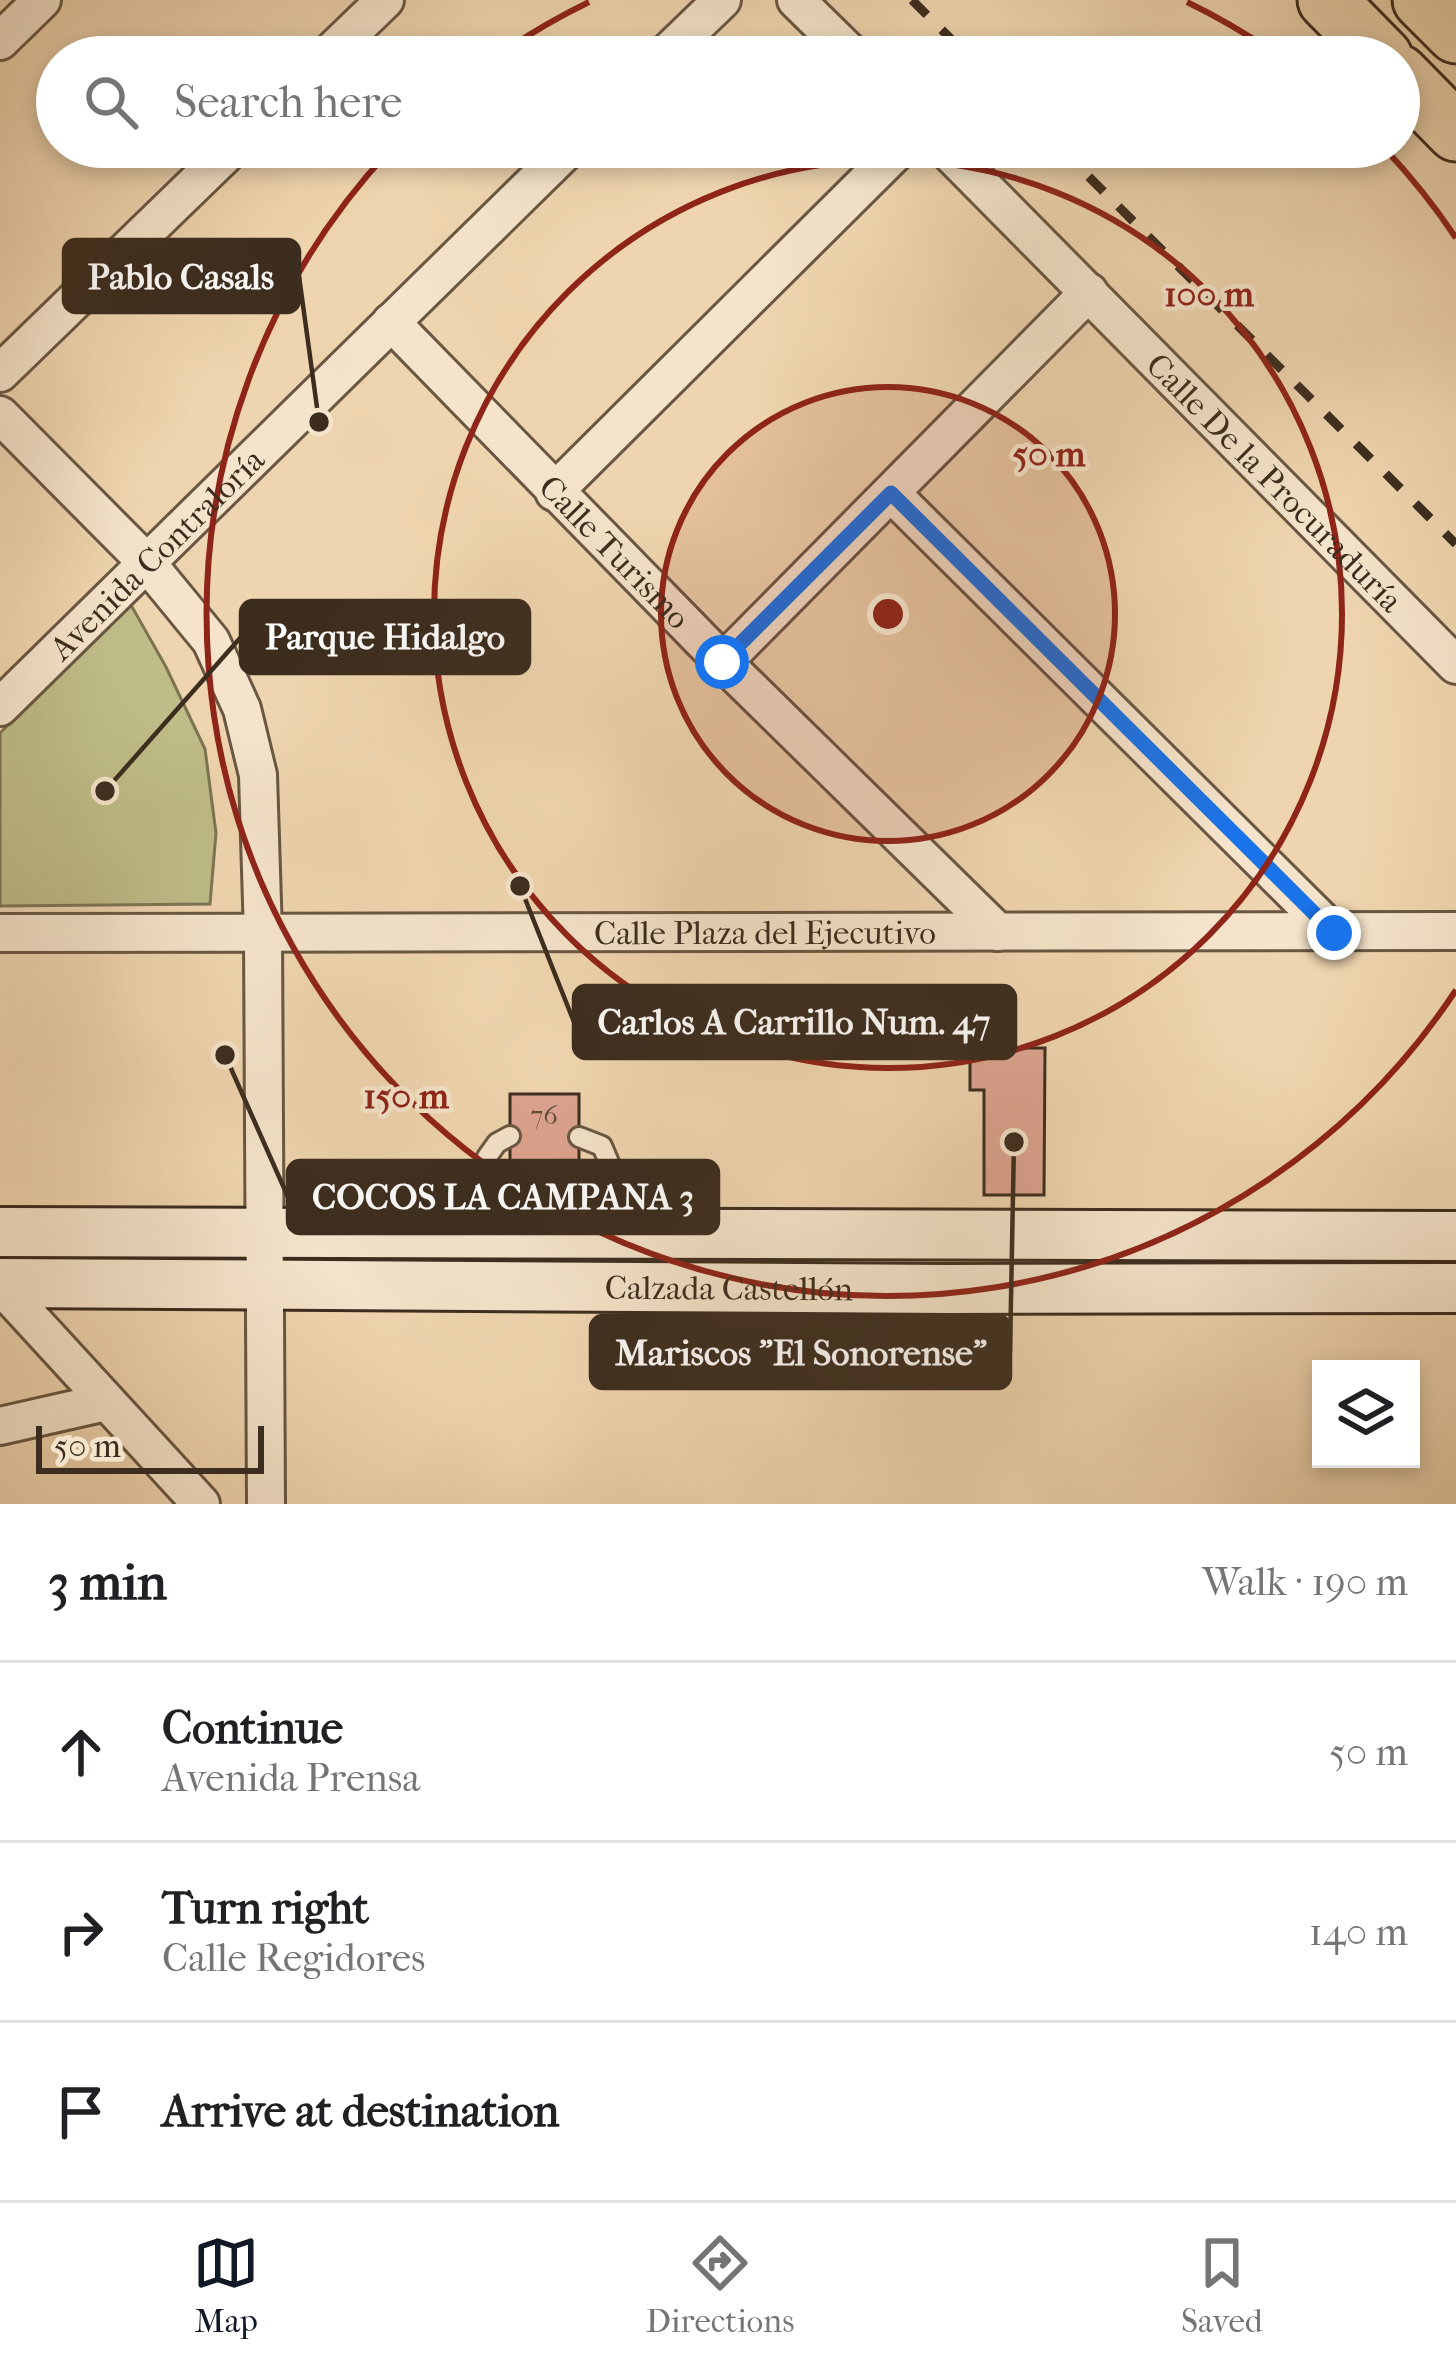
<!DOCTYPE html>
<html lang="en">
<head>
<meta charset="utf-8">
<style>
	body { margin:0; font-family:"IM FELL French Canon",serif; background:#f2f2f2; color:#202124 }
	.controls { position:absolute; right:36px; bottom:36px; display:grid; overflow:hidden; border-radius:0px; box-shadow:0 6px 18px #0003 }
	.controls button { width:108px; height:108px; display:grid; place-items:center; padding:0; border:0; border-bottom:3px solid #e0e0e0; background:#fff; color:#202124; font:60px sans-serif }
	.scale { position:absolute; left:36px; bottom:30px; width:228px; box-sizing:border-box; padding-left:12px; border:6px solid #3c2d1f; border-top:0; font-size:33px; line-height:42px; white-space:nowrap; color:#3c2d1f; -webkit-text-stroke:9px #f5e4cb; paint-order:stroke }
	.stop { position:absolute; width:36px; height:36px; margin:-27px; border:9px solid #1a73e8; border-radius:50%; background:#fff }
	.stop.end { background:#1a73e8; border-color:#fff; box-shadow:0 3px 12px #0008 }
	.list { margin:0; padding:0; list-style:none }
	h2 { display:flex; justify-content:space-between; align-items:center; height:156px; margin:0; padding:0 48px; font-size:51px }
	h2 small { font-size:39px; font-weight:400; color:#757577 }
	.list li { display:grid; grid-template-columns:78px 1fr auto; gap:36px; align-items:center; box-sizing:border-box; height:180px; padding:0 48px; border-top:3px solid #e0e0e0 }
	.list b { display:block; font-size:45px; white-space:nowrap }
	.list p { margin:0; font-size:39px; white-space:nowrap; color:#757577 }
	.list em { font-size:39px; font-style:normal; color:#757577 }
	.icon { flex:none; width:66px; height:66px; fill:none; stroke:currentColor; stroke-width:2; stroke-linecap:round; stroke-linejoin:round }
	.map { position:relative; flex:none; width:1456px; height:1504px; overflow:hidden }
	.search { position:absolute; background:#fff; box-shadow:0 6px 18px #0003; left:36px; right:36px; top:36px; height:132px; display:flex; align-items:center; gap:30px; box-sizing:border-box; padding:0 42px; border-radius:66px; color:#757577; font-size:45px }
	.sheet { height:696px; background:#fff }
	nav { display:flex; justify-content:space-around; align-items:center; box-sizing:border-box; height:168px; border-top:3px solid #e0e0e0; background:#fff; font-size:33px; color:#757577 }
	nav a { display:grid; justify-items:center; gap:6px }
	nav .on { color:#111827 }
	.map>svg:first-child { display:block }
	.green { fill:#bebc87; stroke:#7d7453; stroke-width:3 }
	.building { fill:#dda490; stroke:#3c2d1f; stroke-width:3 }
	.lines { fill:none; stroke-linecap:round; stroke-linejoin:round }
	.service-casing { stroke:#695743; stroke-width:24 }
	.minor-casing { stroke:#695743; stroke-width:42 }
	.secondary-casing { stroke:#3c2d1f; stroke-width:54 }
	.trunk-casing { stroke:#3c2d1f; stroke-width:63 }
	.service { stroke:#f5e4cb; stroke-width:18 }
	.minor { stroke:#f5e4cb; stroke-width:36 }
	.secondary { stroke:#f5e4cb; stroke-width:48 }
	.trunk { stroke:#efd5af; stroke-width:57 }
	.rail { stroke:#3c2d1f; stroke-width:9; stroke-dasharray:21 21; stroke-linecap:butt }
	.route { stroke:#1a73e8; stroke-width:15 }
	.ring { fill:none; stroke:#8f2418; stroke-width:6 }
	.labels { text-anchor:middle; stroke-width:9; stroke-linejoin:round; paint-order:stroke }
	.number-label { font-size:27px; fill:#644b3b }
	.street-label { font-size:33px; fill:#3c2d1f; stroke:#f5e4cb }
	.centre { fill:#8f2418; stroke:#f5e4cb; stroke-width:6 }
	.ring-label { font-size:36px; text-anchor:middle; font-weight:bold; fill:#8f2418; stroke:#f5e4cb; stroke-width:9; stroke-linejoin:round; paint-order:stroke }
	.leader { fill:none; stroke:#3c2d1f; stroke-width:4.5 }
	.callout-dot { fill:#3c2d1f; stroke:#f5e4cb; stroke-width:4.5 }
	.callout { fill:#3c2d1f; stroke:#3c2d1f; stroke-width:4.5 }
	.callout-label { font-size:36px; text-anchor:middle; font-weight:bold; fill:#fff }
</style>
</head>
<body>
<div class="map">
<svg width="1456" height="1504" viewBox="0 0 1456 1504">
	<rect width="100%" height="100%" fill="#efd5af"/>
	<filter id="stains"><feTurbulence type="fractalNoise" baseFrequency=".00167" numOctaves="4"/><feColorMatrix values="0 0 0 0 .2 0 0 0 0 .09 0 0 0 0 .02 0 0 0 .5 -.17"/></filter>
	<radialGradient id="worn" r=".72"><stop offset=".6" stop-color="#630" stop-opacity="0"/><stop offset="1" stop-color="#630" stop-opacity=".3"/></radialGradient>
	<path class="green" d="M131,605L166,667L205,749L216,833L210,904L0,906V733Z"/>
	<path class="building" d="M970,1048H1045L1044,1195H984V1090H970Z
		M510,1094H579V1174H510Z"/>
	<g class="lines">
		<defs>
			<path id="service" d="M579,1137L602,1146L613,1172L622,1229
				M478,1234L487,1157L497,1143L510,1136"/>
			<g id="minor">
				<path d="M796,0L854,57"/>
				<path d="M0,41L42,0"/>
				<path d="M326,57L385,0"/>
				<path d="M663,57L722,0"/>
				<path id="s1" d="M944,147L1456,665"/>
				<path id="s2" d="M391,322L723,662L998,932"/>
				<path d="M0,373L233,147"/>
				<path d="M0,415L147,563L211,641L242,709L258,775L263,934L266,1504"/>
				<path d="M554,492L901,147"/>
				<path d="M891,493L1334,933"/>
				<path d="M723,662L1089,292"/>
				<path id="s3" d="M0,707L570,147"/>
				<path id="s4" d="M0,933L1456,931"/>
				<path d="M0,1285L201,1504"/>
				<path d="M0,1426L106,1402"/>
			</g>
			<g id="secondary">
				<path d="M0,1232L1456,1236"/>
				<path id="s5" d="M0,1283L948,1289L1456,1288"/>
			</g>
			<path id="trunk" d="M1327,0L1383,57
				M1422,0L1456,34
				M1399,74L1456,132"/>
		</defs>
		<use href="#service" class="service-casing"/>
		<use href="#minor" class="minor-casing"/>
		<use href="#secondary" class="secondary-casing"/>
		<use href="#trunk" class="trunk-casing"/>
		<use href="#service" class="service"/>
		<use href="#minor" class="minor"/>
		<use href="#secondary" class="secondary"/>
		<use href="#trunk" class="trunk"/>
		<path class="rail" d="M912,0L969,57
			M1059,147L1456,544"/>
	</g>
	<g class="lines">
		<path class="route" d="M722,662L891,493L1334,933"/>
	</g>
	<circle cx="888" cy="614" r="227" fill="#8f2418" fill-opacity=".12"/>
	<g class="ring">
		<circle cx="888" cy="614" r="227"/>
		<circle cx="888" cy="614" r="454"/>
		<path d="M1456 990A681 681 0 1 1 390 150M497 56A681 681 0 0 1 589 2M1187 2A681 681 0 0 1 1279 56M1386 150A681 681 0 0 1 1456 238"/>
	</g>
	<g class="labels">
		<g class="number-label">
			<text x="544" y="1124">76</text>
		</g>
		<g class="street-label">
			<text dy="12" stroke="none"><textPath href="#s1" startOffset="471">Calle De la Procuraduría</textPath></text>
			<text dy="12" stroke="none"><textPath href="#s3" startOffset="219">Avenida Contraloría</textPath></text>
			<text dy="12" stroke="none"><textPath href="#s2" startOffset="321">Calle Turismo</textPath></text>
			<text dy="12" stroke="none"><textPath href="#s4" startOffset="765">Calle Plaza del Ejecutivo</textPath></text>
			<text dy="12" stroke="none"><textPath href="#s5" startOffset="729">Calzada Castellón</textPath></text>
		</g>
	</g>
	<circle cx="888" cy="614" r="18" class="centre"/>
	<g class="ring-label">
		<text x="1209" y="306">100 m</text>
		<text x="1049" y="466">50 m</text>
		<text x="406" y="1108">150 m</text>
	</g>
	<path class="leader" d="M319 422L299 276M105 791L241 637M520 886L574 1022M225 1055L288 1197M1014 1142L1010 1352"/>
	<g class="callout-dot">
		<circle cx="319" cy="422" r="12"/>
		<circle cx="105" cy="791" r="12"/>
		<circle cx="520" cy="886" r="12"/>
		<circle cx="225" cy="1055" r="12"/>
		<circle cx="1014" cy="1142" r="12"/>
	</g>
	<g class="callout">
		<rect x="64" y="240" width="235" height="72" rx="12"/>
		<rect x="241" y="601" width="288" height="72" rx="12"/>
		<rect x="574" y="986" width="441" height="72" rx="12"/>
		<rect x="288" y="1161" width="430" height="72" rx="12"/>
		<rect x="591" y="1316" width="419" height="72" rx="12"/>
	</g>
	<g class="callout-label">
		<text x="181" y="289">Pablo Casals</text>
		<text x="385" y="649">Parque Hidalgo</text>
		<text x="794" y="1034">Carlos A Carrillo Num. 47</text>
		<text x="503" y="1209">COCOS LA CAMPANA 3</text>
		<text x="801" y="1365">Mariscos "El Sonorense"</text>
	</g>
	<rect width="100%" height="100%" filter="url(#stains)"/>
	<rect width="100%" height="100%" fill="url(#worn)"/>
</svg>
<div class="controls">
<button><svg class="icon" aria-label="layers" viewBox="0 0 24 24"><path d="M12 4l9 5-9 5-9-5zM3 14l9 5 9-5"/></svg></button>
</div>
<div class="scale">50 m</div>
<div class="stop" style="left:722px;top:662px"></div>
<div class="stop end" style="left:1334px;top:933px"></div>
<div class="search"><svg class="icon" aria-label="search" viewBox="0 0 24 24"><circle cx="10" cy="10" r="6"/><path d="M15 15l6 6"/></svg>Search here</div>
</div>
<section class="sheet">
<h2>3 min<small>Walk · 190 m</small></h2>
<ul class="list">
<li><svg class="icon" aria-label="ahead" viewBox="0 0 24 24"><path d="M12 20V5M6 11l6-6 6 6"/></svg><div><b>Continue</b><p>Avenida Prensa</p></div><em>50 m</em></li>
<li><svg class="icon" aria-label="right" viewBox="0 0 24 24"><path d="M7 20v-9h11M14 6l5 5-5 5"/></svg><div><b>Turn right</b><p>Calle Regidores</p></div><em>140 m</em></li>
<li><svg class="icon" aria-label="arrive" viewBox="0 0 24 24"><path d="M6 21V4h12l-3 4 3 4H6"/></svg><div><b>Arrive at destination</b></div></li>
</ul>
</section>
<nav>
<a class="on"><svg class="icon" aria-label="map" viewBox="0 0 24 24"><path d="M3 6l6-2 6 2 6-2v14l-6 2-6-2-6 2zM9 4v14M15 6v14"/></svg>Map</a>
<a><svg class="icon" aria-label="directions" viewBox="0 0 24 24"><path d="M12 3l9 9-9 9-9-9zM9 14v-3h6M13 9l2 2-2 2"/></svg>Directions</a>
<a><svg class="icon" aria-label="saved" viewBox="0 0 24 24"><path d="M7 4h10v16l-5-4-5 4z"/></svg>Saved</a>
</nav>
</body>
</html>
